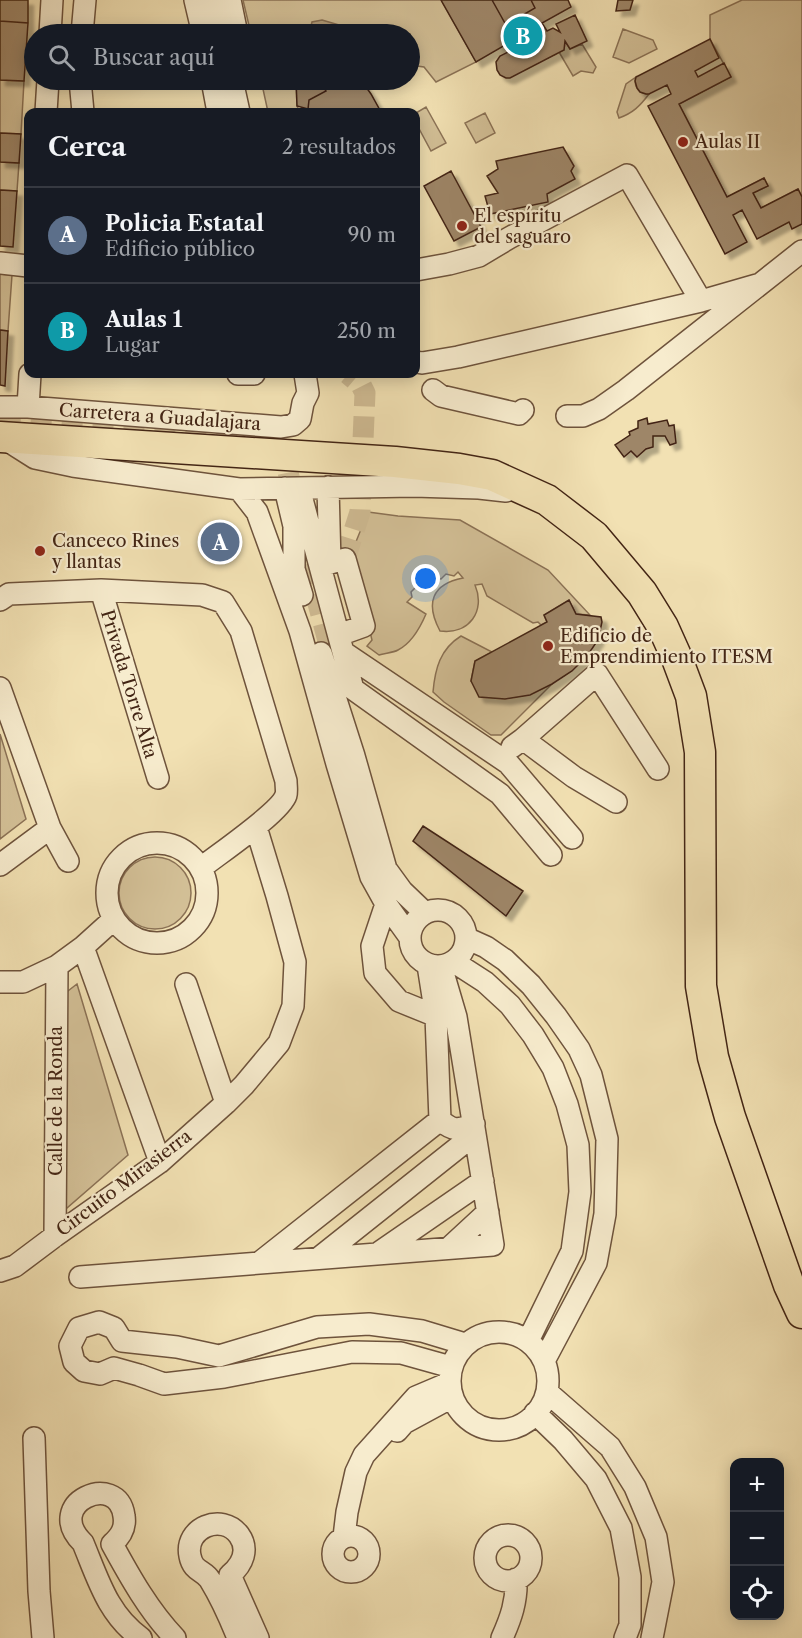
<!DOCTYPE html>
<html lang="es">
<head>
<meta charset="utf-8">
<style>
	body { margin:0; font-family:"Libre Caslon Text",serif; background:#242831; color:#f1f3f6 }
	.controls { position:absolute; right:18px; bottom:18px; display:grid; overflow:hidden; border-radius:12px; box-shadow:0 3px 15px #0003 }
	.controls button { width:54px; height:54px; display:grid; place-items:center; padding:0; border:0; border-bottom:2px solid #363941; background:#171b24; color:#f1f3f6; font:30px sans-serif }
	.you { position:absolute; left:426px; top:579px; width:21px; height:21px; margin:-15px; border:4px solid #fff; border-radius:50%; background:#1a73e8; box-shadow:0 0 0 9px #1a73e833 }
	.badge { display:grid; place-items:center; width:39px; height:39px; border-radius:50%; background:#c59692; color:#fff; font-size:20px; font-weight:700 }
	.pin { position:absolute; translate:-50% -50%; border:3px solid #fff; box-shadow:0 2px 6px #0006 }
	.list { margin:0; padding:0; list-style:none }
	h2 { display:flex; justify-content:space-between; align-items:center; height:78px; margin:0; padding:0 24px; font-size:26px }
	h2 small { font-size:20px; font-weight:400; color:#9ea1a6 }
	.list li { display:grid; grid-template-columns:39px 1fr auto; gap:18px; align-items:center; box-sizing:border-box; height:96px; padding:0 24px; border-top:2px solid #363941 }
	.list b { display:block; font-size:22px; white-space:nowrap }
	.list p { margin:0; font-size:20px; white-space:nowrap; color:#9ea1a6 }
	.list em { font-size:20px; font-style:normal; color:#9ea1a6 }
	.icon { flex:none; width:33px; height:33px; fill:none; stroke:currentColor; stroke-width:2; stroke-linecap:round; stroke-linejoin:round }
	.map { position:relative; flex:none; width:802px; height:1638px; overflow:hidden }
	.search { position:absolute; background:#171b24; box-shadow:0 3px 15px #0003; left:24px; top:24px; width:396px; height:66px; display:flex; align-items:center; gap:15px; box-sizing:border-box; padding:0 21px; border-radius:33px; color:#9ea1a6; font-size:22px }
	.panel { position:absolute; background:#171b24; box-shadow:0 3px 15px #0003; left:24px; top:108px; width:396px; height:270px; border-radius:12px }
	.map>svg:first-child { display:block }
	.green { fill:#d4c198; stroke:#8b7256; stroke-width:1.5 }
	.water { fill:#b6a17d; stroke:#886f53; stroke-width:1.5 }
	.building { fill:#9e8667; stroke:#422414; stroke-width:1.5; filter:url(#shadow) }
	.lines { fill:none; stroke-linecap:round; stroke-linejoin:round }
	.minor-tunnel { stroke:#cfbb93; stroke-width:21; stroke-dasharray:21 10; stroke-linecap:butt }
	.minor-casing { stroke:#6e533c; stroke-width:24 }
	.highway-casing { stroke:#422414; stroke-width:33 }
	.minor { stroke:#f7ecce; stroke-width:21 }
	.highway { stroke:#f2e1b3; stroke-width:30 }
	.poi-dot { fill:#8f2418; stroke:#f7ecce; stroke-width:2 }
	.labels { text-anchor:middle; stroke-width:4.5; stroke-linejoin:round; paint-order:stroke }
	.poi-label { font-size:18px; fill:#422414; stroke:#f7ecce; text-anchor:start }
	.street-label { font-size:18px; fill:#422414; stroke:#f7ecce }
</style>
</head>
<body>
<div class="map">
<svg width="802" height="1638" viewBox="0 0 802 1638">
	<defs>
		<filter id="shadow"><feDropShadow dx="5.5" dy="5.5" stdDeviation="1.5" flood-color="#0004"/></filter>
	</defs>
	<rect width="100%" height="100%" fill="#f2e1b3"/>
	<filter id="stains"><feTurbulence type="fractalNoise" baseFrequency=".00333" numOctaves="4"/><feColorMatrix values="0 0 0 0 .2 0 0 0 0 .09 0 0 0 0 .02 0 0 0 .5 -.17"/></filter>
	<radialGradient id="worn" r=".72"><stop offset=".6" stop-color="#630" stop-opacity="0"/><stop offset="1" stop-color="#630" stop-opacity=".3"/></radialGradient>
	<path class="green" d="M243,0H441L476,62L436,82L424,67L410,65V34H355L322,25L319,34H251Z
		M742,0H802V197L798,189L761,208L753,193L768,186L764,178L727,197L679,104L731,77L710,39V15Z
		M623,29L653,40L657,49L629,63L613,57Z
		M565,41L570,49L582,44L596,67L593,73L581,71L573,76L559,52L564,50Z
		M636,77C633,87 639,94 649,94C640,106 633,113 619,118L617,112L626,84Z
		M0,80L24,81L21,134L0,133Z
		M261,80H296L297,106L300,112H268Z
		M426,107L446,143L431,151L416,123V113Z
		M485,113L495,133L476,143L465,123Z
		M0,162L19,163L17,191L0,190Z
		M0,274L12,275L8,331L0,330Z
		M368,512L398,516L460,520L548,570L590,615L576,614L569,600L544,615L547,622L541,625L538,622L533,623L487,596L482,584L475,585C486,611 469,635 440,631C425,603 432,584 463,578L458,572L454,576L446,574L441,579L426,577V588L424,589L418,585L411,592L412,597L407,602L426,614C420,628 412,643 398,650C393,653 384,653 379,655L367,646L372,640L351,554Z
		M461,636L492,652L475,661L471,681L552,684L501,735H491L444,702L433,692C435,669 440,649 461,636Z
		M0,734L26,819L0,839Z
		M119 893a36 36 0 1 1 72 0a36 36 0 1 1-72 0Z
		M77,984L128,1155L60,1214L64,994Z"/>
	<path class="water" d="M322,20L356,30L376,31L377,34H355L322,25L319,34H309L312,22Z"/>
	<path class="building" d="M0,0H28V23L0,21Z
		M441,0H492L506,25L535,8L531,0H568L571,7L542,23L547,31L553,28L560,32L556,24L575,15L587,41L570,49L565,41L564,50L510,78H506L500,75L497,70L496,62L500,56L518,47L514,40L476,62Z
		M441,0H568L571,7L542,23L547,31L553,28L560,32L556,24L575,15L587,41L570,49L565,41L564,50L510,78H506L500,75L497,70L496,62L500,56L518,47L514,40L476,62Z
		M618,0H633L630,10L616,11Z
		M0,21L28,23L24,81L0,80Z
		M322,25L355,34H319Z
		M710,39L719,58L695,71L698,77L724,63L731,77L679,104L727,197L764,178L768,186L753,193L761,208L798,189L802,197V224L792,229L789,222L757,239L742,210L733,215L747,242L725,254L648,106L671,94L667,85L649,94H646L640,92L637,88L635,81L636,77Z
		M296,80H318L326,91L309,100L308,109L297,106Z
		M318,80H361L371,94L381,112H310L308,109L309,100L326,91Z
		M0,133L21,134L19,163L0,162Z
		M563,147L574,166L571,171L575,179L547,194L548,202L490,214L485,196L498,193L487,176L498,169L496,161Z
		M451,171L481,227L454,241L424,186Z
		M0,190L17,191L13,247L0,246Z
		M0,330L8,331L5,386L0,385Z
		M647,418L648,424L667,420L669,426L674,425L676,443L670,445L665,436H653V447L646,449L637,457L631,451L624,457L615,445L630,435L629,432L638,428V421Z
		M569,600L576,614L601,617L602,622L598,640L587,656L572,671L552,684L530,695L505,699L479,697L471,681L475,661L547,622L544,615Z
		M423,826L523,891L506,916L413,841Z"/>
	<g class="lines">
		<path class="minor-tunnel" d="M0,416L256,435C276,441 281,446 287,467L309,570L338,678
			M345,559L360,512L365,393L361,385L348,374"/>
		<defs>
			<path id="minor" d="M195,0L203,34
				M215,0L222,34
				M230,0L237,34
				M50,34L52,0
				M82,34L85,0
				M80,80L83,112
				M212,80L218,112
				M232,80L239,112
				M46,112L48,80
				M0,263L28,266
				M416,270L449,264L479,256L509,238L627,175L701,301
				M416,362L422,363L458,357L701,301L760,284
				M238,374H254
				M433,390L441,396L519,414L523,410
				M0,407H28L281,427L293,425L300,419L303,403L308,393L305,374
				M28,407L30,374
				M567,416H583L599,409L626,390L802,251
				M5,439L35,458L73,466L239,489L414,486L479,488L506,491
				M328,487L330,563
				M285,488L294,526V569L302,595
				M299,488L353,689L500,794L551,855
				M239,489L257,512L300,631L337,764L371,877L386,904L409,936
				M320,566L345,559L364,626L339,635
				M101,590L158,778
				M0,600L9,594L101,590L202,595L223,602L241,631L286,781C286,785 287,792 286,795C281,812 217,855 201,868
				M343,652L508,763L572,838
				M321,653L354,756L386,869L402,891L425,913
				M0,688L50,828L68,861
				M523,739L597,674L658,769
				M512,747L523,739L574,777L616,802
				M107 893a50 50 0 1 1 100 0a50 50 0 1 1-100 0Z
				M0,865L50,828
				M386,904L372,946L375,973L399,1001L436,1016H446
				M410 938a28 28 0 1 1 56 0a28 28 0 1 1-56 0Z
				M466,938L486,947L505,960L531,985L556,1016L579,1049L591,1075L607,1139L605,1214L596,1263L544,1361
				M83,947L160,1162
				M454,962L485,982L510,1005L533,1035L553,1068L567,1104L578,1145L580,1192L572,1251L528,1341
				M428,965L436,1016L440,1120C454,1132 458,1130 474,1124
				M0,982H23L57,966L83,947L114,919
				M186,984L226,1103
				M55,1236L57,966
				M449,1248L488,1212
				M380,1252L483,1181
				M319,1258L475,1134
				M259,1263L440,1120
				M0,1271L15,1266L55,1236L160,1162L226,1103L244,1085L279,1043L293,1006L295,962L277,896L256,827
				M80,1277L493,1245L456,1017L441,966
				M450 1381a49 49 0 1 1 98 0a49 49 0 1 1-98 0Z
				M451,1367L401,1353L352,1352L224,1377L164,1384L139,1375L114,1368L100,1374L84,1371L74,1362L70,1346L79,1328L99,1322L114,1328L122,1341L177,1347L219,1356L317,1327L369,1324L422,1331L465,1344
				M547,1392L610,1447L635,1487L656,1537L663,1582L652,1638
				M535,1413L563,1440L596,1479L621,1528L630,1577V1625L625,1638
				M397,1431L404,1423L452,1397
				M34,1438L39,1591L43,1638
				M485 1558a23 23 0 1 1 46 0a23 23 0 1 1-46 0Z
				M333 1554a18 18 0 1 1 36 0a18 18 0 1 1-36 0Z
				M344,1537L347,1512L356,1472L364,1455L416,1397L449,1383
				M141,1638C108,1615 98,1579 83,1543C42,1503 118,1470 124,1516C126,1528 121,1536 112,1544C130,1577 149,1611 175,1638
				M238,1638C230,1618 221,1598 210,1580C204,1570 193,1572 190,1556C184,1528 222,1512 239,1535C249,1549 243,1564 230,1575L258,1638
				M502,1638C511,1618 517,1601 516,1579"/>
			<path id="highway" d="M0,437L395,462L459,469L492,475L547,500L594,536L642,593L663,627L676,656L691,696L700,752L701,986L713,1057L730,1117L789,1285L802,1313"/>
		</defs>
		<use href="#minor" class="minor-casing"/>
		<use href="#highway" class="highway-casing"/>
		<use href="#minor" class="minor"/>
		<use href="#highway" class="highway"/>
	</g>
	<g class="poi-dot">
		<circle cx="683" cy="142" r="6"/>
		<circle cx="462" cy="226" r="6"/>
		<circle cx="40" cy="551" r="6"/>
		<circle cx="548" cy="646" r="6"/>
	</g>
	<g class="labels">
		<g class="poi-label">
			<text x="695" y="148">Aulas II</text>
			<text x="474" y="222">El espíritu<tspan x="474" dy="21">del saguaro</tspan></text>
			<text x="52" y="547">Canceco Rines<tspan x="52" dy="21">y llantas</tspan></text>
			<text x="560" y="642">Edificio de<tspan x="560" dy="21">Emprendimiento ITESM</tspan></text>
		</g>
		<g class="street-label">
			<text transform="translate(160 417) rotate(4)" y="6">Carretera a Guadalajara</text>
			<text transform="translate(129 684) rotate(73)" y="6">Privada Torre Alta</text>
			<text transform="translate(56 1101) rotate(-90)" y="6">Calle de la Ronda</text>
			<text transform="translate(124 1183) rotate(-37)" y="6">Circuito Mirasierra</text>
		</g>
	</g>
	<rect width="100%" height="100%" filter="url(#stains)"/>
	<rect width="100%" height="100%" fill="url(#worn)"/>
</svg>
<div class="controls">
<button>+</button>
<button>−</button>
<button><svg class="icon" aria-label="locate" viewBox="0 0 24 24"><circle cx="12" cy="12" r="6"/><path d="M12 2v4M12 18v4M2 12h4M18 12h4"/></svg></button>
</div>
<div class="you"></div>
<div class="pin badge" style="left:220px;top:542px;background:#5c6f8a">A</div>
<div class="pin badge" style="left:523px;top:36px;background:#0f9aa8">B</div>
<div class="search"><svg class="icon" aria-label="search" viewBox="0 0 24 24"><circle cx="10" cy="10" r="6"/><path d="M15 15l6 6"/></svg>Buscar aquí</div>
<section class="panel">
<h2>Cerca<small>2 resultados</small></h2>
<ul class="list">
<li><span class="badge" style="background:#5c6f8a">A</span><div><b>Policia Estatal</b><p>Edificio público</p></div><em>90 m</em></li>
<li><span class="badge" style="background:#0f9aa8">B</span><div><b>Aulas 1</b><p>Lugar</p></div><em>250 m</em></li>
</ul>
</section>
</div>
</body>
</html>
